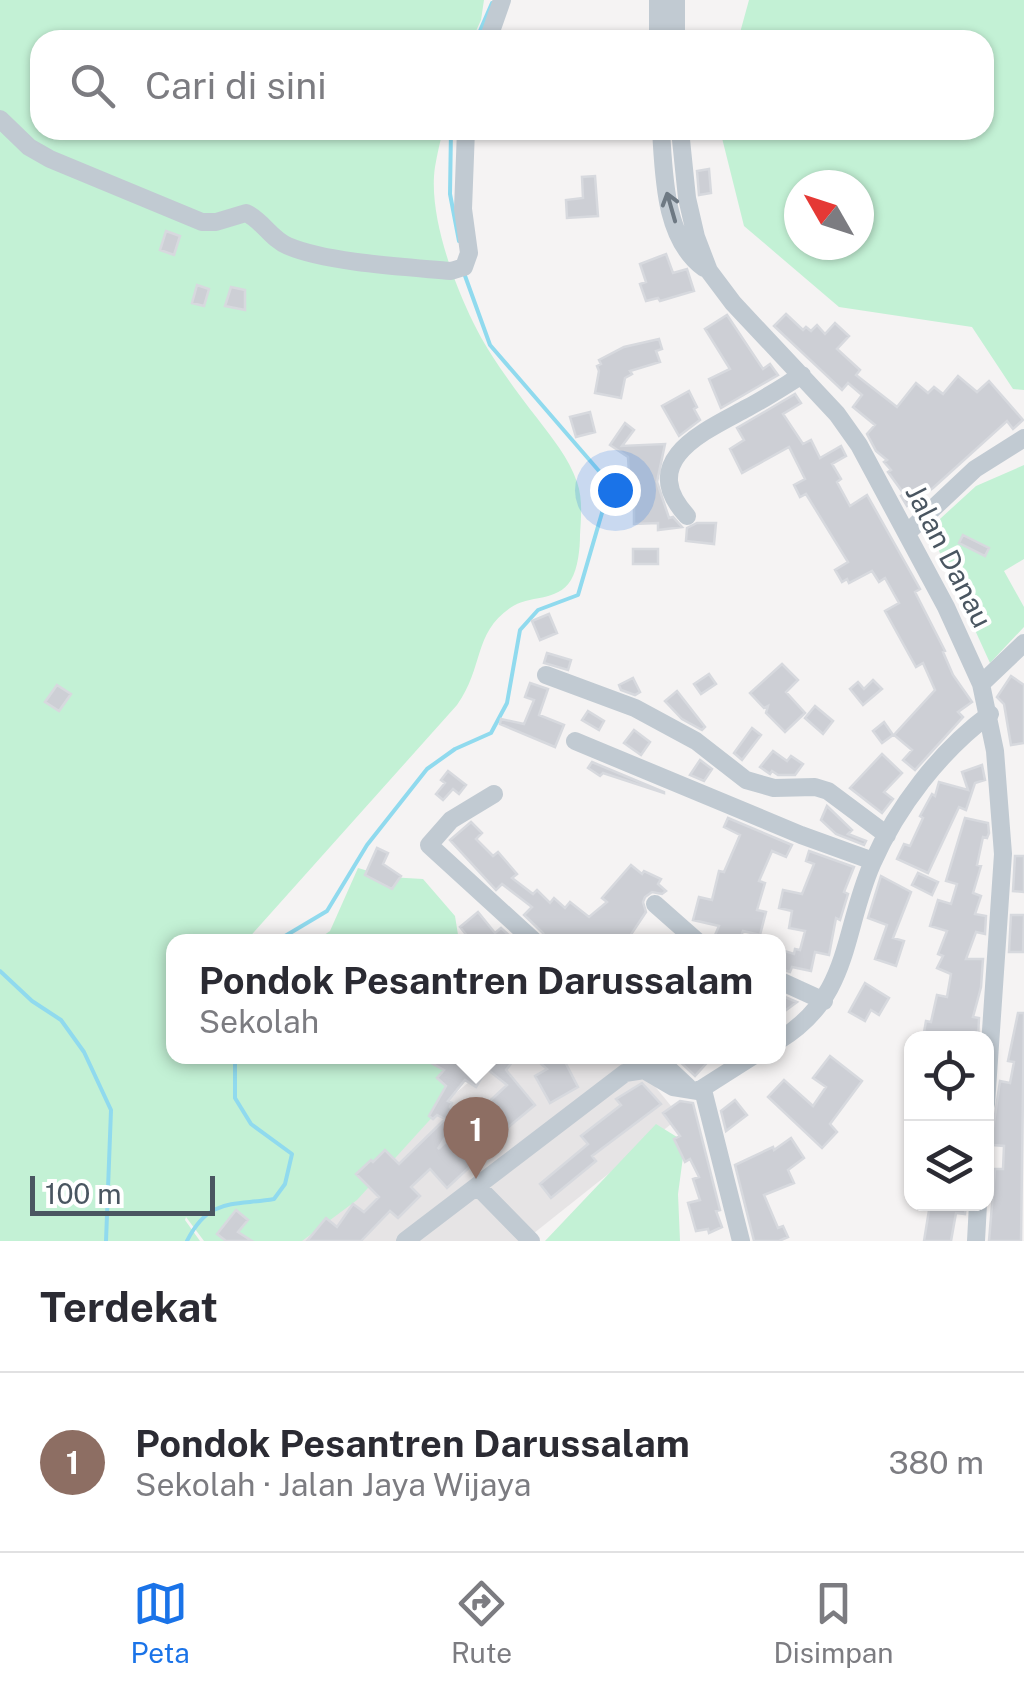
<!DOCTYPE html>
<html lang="id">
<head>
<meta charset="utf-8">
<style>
	body { margin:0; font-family:"Public Sans",sans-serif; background:#f2f2f3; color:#2b2b33 }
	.controls { position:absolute; right:30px; bottom:30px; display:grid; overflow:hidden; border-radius:20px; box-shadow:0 2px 8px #0004 }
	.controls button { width:90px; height:90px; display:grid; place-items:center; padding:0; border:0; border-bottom:2px solid #e1e1e2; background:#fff; color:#2b2b33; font:50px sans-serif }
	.compass { position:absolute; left:784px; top:170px; width:90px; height:90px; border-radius:50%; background:#fff; box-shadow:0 2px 8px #0004; rotate:309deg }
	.scale { position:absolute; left:30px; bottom:25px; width:185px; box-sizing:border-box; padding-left:10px; border:5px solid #4a5661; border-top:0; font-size:28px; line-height:35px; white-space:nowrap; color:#4a5661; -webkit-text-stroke:8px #fff; paint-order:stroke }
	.you { position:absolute; left:615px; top:490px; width:35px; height:35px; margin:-25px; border:8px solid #fff; border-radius:50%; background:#1a73e8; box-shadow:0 0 0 15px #1a73e833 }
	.badge { display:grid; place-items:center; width:65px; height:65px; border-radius:50%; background:#1a73e8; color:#fff; font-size:32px; font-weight:700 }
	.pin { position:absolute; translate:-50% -82px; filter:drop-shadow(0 2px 5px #0008) }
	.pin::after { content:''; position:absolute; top:52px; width:35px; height:30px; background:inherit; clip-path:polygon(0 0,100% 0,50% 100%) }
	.popup { position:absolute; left:166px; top:934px; width:620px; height:130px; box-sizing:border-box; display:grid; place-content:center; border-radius:20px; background:#fff; filter:drop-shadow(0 2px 8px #0005); font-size:32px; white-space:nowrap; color:#7c7c81 }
	.popup b { font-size:38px; color:#2b2b33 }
	.popup::after { content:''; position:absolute; left:50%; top:100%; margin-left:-20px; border:20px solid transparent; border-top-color:#fff }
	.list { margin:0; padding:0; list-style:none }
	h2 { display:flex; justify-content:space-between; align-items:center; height:130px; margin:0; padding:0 40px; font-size:42px }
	h2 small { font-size:32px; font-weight:400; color:#7c7c81 }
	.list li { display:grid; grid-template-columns:65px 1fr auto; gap:30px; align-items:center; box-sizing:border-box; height:180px; padding:0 40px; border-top:2px solid #e1e1e2 }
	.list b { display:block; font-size:38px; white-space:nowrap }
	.list p { margin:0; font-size:32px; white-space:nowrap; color:#7c7c81 }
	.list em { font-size:32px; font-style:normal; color:#7c7c81 }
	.icon { flex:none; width:55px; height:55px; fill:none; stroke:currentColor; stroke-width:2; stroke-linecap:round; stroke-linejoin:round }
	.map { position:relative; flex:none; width:1024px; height:1241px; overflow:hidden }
	.search { position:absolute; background:#fff; box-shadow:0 2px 8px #0004; left:30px; right:30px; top:30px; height:110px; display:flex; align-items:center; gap:25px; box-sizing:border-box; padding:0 35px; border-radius:30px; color:#7c7c81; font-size:38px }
	.sheet { height:310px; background:#fff }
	nav { display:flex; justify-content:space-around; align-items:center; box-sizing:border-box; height:140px; border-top:2px solid #e1e1e2; background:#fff; font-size:28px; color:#7c7c81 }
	nav a { display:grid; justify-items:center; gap:5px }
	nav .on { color:#1a73e8 }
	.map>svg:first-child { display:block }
	.education { fill:#e6e4e5 }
	.green { fill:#c3f1d5; fill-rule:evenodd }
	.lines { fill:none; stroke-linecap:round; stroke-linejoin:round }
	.stream { stroke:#90daee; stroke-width:4 }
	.building { fill:#cdcfd5; stroke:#d7d9de; stroke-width:2.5; fill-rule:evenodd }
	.minor { stroke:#c1cad2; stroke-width:18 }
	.oneway { stroke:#6e7983 }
	.labels { text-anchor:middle; stroke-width:8; stroke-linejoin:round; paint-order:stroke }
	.street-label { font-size:28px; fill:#4a5661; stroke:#fff }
</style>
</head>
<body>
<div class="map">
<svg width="1024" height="1241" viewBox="0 0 1024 1241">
	<rect width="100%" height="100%" fill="#f5f3f3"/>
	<path class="education" d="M500,1057H631L680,1117L524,1241H273Z"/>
	<path class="green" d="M0,0H484L481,20L472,40H40V130H443C440,142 437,155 435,167C428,213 453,281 473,322C489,355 514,388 537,418C552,438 569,458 577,482C583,499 581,518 580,535C580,549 578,568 571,580C557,603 529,594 510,608C473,634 484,667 457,705L246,941L174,942V1056L487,1057L357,1200L302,1241H204L186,1217L185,1220L200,1241H0Z
		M749,0H1024V390L1013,389L972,327L839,307L744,226L720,130H984V40H738ZM799,185H859V245H799Z
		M1024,465V559L1004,571L1024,607V627L990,663L929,529L976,486Z
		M358,868L389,877L423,879L455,916L459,941L314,942L330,931Z
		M656,1124L685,1142L678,1194L680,1241H545Z"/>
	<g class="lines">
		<path class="stream" d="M476,40L492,3
			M451,130L450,194L459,241
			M275,942L327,911L367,845L427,769L455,749L491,733L507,703L520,630L538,610L578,595L604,506V481L599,471L490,345L464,273
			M0,971L32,1001L61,1020L84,1052L111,1110L106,1241
			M187,1241C209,1197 233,1206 274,1199L285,1184L292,1154L251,1124L235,1098V1056"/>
	</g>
	<path class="building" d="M709,169L711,193L699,195L697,171Z
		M595,176L598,216L567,218L566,200L583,198L582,177Z
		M166,231L180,236L174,255L160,250Z
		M666,254L673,273L687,269L694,291L660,301L658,298L646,301L640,284L646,282L640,264Z
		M197,285L209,289L204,306L192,303Z
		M231,287L245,290V310L225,306Z
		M786,314L803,330L806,327L811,331L817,325L825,334L835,323L849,336L837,349L860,370L856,375L897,407L916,383L928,393L934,387L943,394L958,376L977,392L989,381L1023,420L1013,429L1007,421L933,488L907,506L901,496L904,494L888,472L891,470L884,462L887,460L876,451L867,434L875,425L853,407L862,395L848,383L842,390L774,326Z
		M727,315L763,369L770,364L778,375L721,408L709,379L730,369L705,329Z
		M659,339L662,349L656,351L660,362L630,371L632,374L625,378L621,398L595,393L599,371L597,366L601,364L599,360L624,347Z
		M689,391L697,407L694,409L700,420L679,436L662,406Z
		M795,394L801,403L783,414L803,444L811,440L820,458L841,446L846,456L832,464L841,479L837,482L850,506L867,495L920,589L915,592L945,651L943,652L953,675L972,702L958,712L963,717L915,770L903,760L912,750L894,735L935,690L923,663L916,667L885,611L899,603L885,578L879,582L872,571L849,583L847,579L842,582L835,570L848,562L806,494L800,497L794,485L805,479L789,447L742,473L730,449L744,440L737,428Z
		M590,412L595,432L576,437L570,417Z
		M625,423L634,430L622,446L665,444L657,482L669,518L673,517L682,527L658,530V523L634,524V499L623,500V488H630L628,457L610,445Z
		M697,523H716L714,544L686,541L687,528Z
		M963,535L989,548L985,556L959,543Z
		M633,549H658V564H633Z
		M549,614L557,633L540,640L532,621Z
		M547,653L571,660L568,670L544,663Z
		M782,664L798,680L786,692L805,713L785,732L766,713L768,706L764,708L750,693Z
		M709,674L716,684L701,694L694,684Z
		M1011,676L1024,685V743L1011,745L1004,704L997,697Z
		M633,678L640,692L635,695L621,690L619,685Z
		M873,680L882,689L863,705L850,689L858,682L864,689Z
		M530,683L548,689L539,715L564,725L555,747L500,724L501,719L524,724L534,700L525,697Z
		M57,685L71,694L59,711L45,702Z
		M677,691L705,727L702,730L682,719L665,701Z
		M815,706L833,721L823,734L805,718Z
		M588,711L604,721L599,730L582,720Z
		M884,722L893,735L882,743L873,731Z
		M752,728L761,735L742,760L734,753Z
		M634,730L650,742L641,755L624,743Z
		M773,751L787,761L791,756L803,764L795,775H778L772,771L770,774L760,767Z
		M882,754L902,773L884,792L893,799L882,813L850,788Z
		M700,760L712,769L704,781L690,775Z
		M592,762L664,792V793L603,773L600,776L588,768Z
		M982,765L985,780L975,783L966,810L959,807L928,873L897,859L904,844L910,846L923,818L920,816L932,794L935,796L939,782L968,790L962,772Z
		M448,771L466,785L459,794L453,789L443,800L436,794L445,783L441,780Z
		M827,806L852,830L848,834L866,841L864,845L836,834L821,820Z
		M728,818L792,845L786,857L772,851L759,881L765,883L757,910L766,912L760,935L743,931L739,942H712L719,926L693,920L699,897L712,900L719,871L724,872L740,835L724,827Z
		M965,818L988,823L989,833L987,838L983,837L977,865L981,866L973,893L981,896L975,914L986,916L985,934L976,932L966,959H983L981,987L973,1017L979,1018L978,1038H923L926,1021L931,1022L937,995L947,997L951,974L937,968L943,956L938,954L947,931L930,926L938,900L951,904L957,884L946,881Z
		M471,822L482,833L476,839L493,856L498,852L517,874L512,878L533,894L537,890L550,903L554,898L565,908L570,902L589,917L607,902L602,898L631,865L642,874L644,871L661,879L658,884L666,891L662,894L652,892L645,897L643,902L646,912L626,942H548L543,933L524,915L532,907L502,884L496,890L450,840Z
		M377,848L388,853L383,864L401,876L392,889L365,875Z
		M809,851L854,867L844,892L848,894L840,920L836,918L829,955L815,952L811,971L792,967L790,972L778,968V949L794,954L795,949L800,950L805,931L789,928L792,911L779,908L783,890L802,894L814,864L806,861Z
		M1015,856H1024V892L1013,891Z
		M918,873L938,882L932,895L912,885Z
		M881,876L911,892L893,938L904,941L896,966L875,959L887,925L868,918Z
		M478,912L495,933L501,928L511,937L507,942H472L460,927Z
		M1011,915H1024L1023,952H1009Z
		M865,983L889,998L879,1015L871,1010L865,1021L849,1012Z
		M778,994L797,1002L778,1016Z
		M1018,1013H1024L1021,1241H989L995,1169H1003L1004,1146L993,1145V1129L1000,1081L1010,1083L1014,1062L1008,1061Z
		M418,1056H442L449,1060L456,1056L474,1068L483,1056H517L506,1070L535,1105L470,1159L474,1163L447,1188L430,1169L411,1187L420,1196L398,1218L390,1211L361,1241H307L326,1218L337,1227L353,1204L364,1212L379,1197L356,1174L371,1160L373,1162L385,1150L399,1164L445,1119L437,1115L433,1119L429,1116L446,1086L437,1078L444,1070ZM487,1069L507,1085L438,1149L465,1105L461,1102L453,1111L450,1107L452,1103L448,1101L465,1080L476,1087Z
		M532,1056H562L578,1087L550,1103L535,1076L547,1069Z
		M674,1056H713L695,1076Z
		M830,1056L862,1081L830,1124L837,1132L822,1148L768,1097L784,1080L813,1106L826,1087L813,1078Z
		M642,1083L661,1104L592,1156L596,1161L551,1198L540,1184L588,1144L581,1136L621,1105L616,1099Z
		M735,1100L747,1115L726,1131L721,1111Z
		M680,1101L693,1103L720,1210L716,1211L722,1227L709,1233L708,1229L696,1231L688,1203L700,1200L693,1179L699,1177L690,1159L685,1162L674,1139L680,1136L663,1113Z
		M791,1138L804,1158L788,1170L794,1183L764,1195L778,1228L783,1226L788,1237L779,1241H754L735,1165L773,1147L774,1150Z
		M930,1204H966L965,1214L956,1213L951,1241H924Z
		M236,1210L248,1220L238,1232L252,1241H226L217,1234Z"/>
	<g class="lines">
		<path class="minor" d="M658,0V40
			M676,0V40
			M488,40L502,0
			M0,119L29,147L50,159L202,222H216L246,213C262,220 271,239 288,246C328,263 407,267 451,271L464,267L469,253L463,209L466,130
			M661,130C664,175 664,239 704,268
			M680,130L687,198L696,237L709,271L733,303L837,414L859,445L946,607L981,684L995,751L1003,854L986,1104
			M687,516C636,460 705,431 747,408C766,398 784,386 802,375
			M907,533L975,469L1024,438
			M546,675L635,708L696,741L746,780L774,788L815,787L828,791L887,835
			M981,684L1024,643
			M575,741L801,835L873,861
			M494,794L451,820L429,845L535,942
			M655,904L698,942
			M778,980L824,1001
			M778,1041C851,997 842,933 872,864C897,807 940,751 990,714
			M655,1056L688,1087
			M703,1090L741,1241
			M477,1186L531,1241
			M405,1241L625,1073L644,1070L673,1087L698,1091L753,1056
			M976,1241L978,1204"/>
	</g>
	<defs><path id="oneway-shaft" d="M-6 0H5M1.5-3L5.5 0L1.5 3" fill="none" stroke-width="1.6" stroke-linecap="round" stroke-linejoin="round" transform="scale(2.5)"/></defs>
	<use class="oneway" href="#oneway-shaft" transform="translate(671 207) rotate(-106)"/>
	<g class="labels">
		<g class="street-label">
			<text transform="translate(949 556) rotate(63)" y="10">Jalan Danau</text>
		</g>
	</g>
</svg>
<div class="controls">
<button><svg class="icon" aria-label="locate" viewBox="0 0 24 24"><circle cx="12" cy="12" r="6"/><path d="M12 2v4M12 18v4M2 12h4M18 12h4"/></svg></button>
<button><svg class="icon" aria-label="layers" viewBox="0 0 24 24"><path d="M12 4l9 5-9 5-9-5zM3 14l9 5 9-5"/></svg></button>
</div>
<svg class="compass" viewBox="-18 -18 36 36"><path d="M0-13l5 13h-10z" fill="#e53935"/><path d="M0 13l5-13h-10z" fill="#7c7c81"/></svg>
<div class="scale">100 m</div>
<div class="you"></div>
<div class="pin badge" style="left:476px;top:1179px;background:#8d6e63">1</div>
<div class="popup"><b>Pondok Pesantren Darussalam</b>Sekolah</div>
<div class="search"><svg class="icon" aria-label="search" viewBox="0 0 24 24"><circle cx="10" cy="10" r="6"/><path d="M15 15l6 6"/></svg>Cari di sini</div>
</div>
<section class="sheet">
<h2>Terdekat<small></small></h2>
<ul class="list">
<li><span class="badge" style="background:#8d6e63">1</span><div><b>Pondok Pesantren Darussalam</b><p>Sekolah · Jalan Jaya Wijaya</p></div><em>380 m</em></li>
</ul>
</section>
<nav>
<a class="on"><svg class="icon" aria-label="map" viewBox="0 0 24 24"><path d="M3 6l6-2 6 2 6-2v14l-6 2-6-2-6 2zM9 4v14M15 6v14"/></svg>Peta</a>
<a><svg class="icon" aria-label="directions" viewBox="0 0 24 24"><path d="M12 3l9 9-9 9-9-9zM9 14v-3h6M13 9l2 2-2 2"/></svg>Rute</a>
<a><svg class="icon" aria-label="saved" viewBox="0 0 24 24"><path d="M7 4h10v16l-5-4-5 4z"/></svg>Disimpan</a>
</nav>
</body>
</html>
